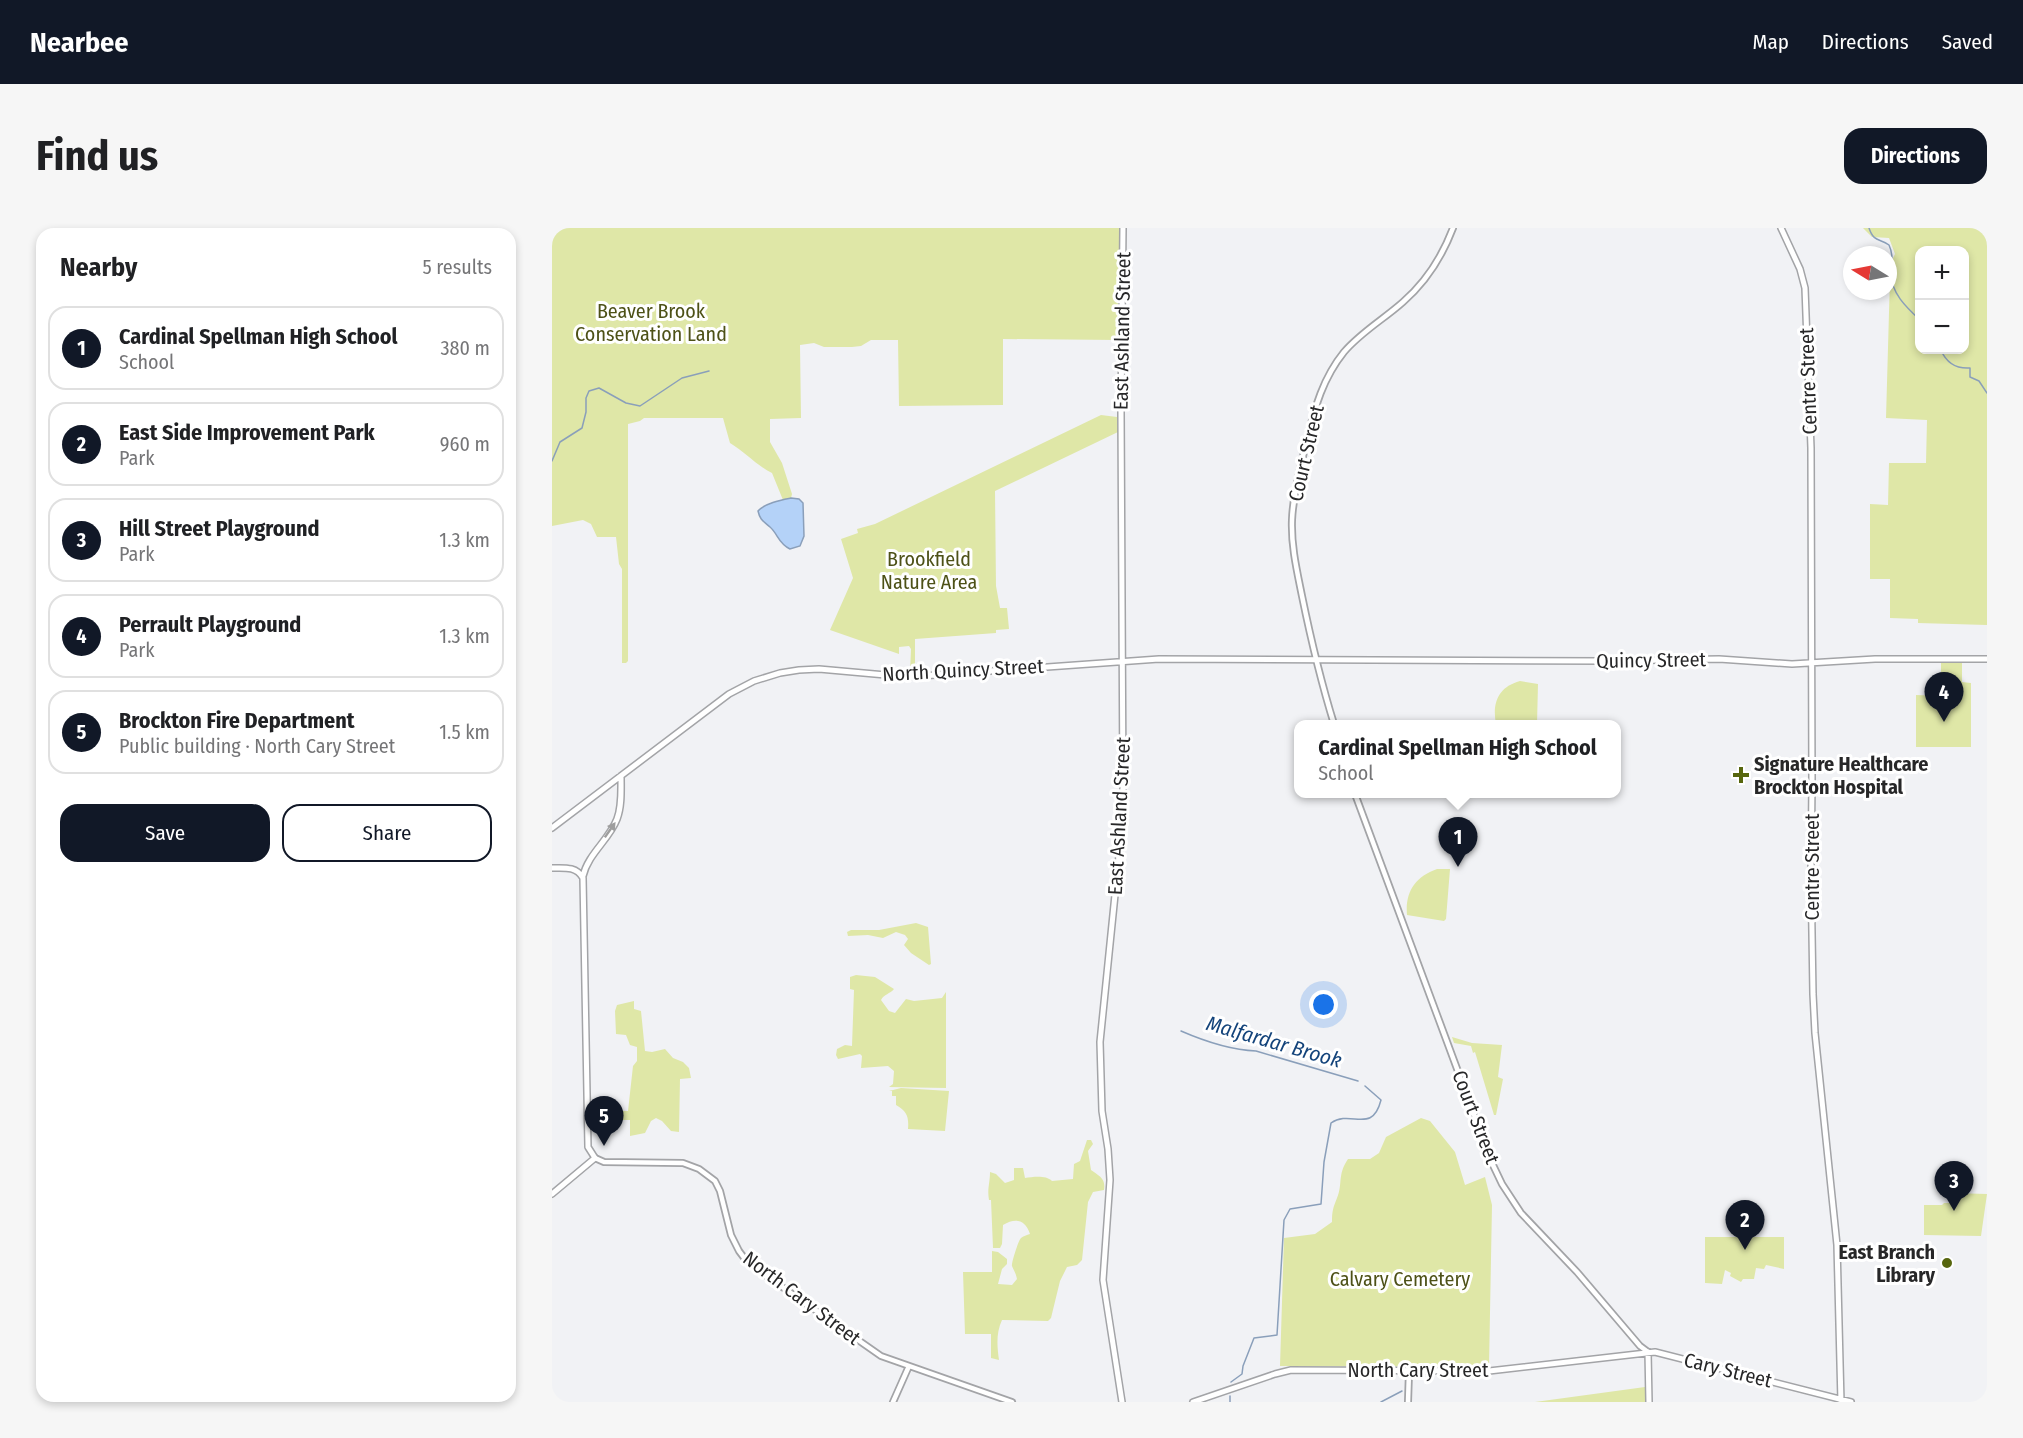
<!DOCTYPE html>
<html lang="en">
<head>
<meta charset="utf-8">
<style>
	body { margin:0; font-family:"Fira Sans Condensed",sans-serif; background:#f6f6f6; color:#202124 }
	.controls { position:absolute; right:18px; top:18px; display:grid; overflow:hidden; border-radius:12px; box-shadow:0 3px 9px #0003 }
	.controls button { width:54px; height:54px; display:grid; place-items:center; padding:0; border:0; border-bottom:2px solid #e0e0e0; background:#fff; color:#202124; font:30px sans-serif }
	.compass { position:absolute; left:1291px; top:18px; width:54px; height:54px; border-radius:50%; background:#fff; box-shadow:0 3px 9px #0003; rotate:280deg }
	.you { position:absolute; left:772px; top:777px; width:21px; height:21px; margin:-15px; border:4px solid #fff; border-radius:50%; background:#1a73e8; box-shadow:0 0 0 9px #1a73e833 }
	.badge { display:grid; place-items:center; width:39px; height:39px; border-radius:50%; background:#111827; color:#fff; font-size:20px; font-weight:700 }
	.pin { position:absolute; translate:-50% -50px; filter:drop-shadow(0 2px 3px #0008) }
	.pin::after { content:''; position:absolute; top:32px; width:21px; height:18px; background:inherit; clip-path:polygon(0 0,100% 0,50% 100%) }
	.popup { position:absolute; left:742px; top:492px; width:327px; height:78px; box-sizing:border-box; display:grid; place-content:center; border-radius:12px; background:#fff; filter:drop-shadow(0 2px 4px #0005); font-size:20px; white-space:nowrap; color:#757577 }
	.popup b { font-size:22px; color:#202124 }
	.popup::after { content:''; position:absolute; left:50%; top:100%; margin-left:-12px; border:12px solid transparent; border-top-color:#fff }
	.list { margin:0; padding:0; list-style:none }
	h2 { display:flex; justify-content:space-between; align-items:center; height:78px; margin:0; padding:0 24px; font-size:26px }
	h2 small { font-size:20px; font-weight:400; color:#757577 }
	.list li { display:grid; grid-template-columns:39px 1fr auto; gap:18px; align-items:center; box-sizing:border-box; height:84px; margin:0 12px 12px; padding:0 12px; border:2px solid #e0e0e0; border-radius:18px }
	.list b { display:block; font-size:22px; white-space:nowrap }
	.list p { margin:0; font-size:20px; white-space:nowrap; color:#757577 }
	.list em { font-size:20px; font-style:normal; color:#757577 }
	.actions { display:flex; gap:12px; padding:18px 24px }
	.actions a { flex:1; padding:14px 0; border:2px solid #111827; border-radius:18px; text-align:center; font-size:21px; color:#111827 }
	.actions .main { background:#111827; color:#fff }
	.map { position:relative; flex:none; width:1435px; height:1174px; overflow:hidden; border-radius:18px }
	header { display:flex; align-items:center; gap:36px; box-sizing:border-box; height:84px; padding:0 30px; background:#111827; color:#fff }
	header strong { font-size:28px }
	nav { display:flex; gap:33px; margin-inline-start:auto; font-size:21px }
	.intro { display:flex; align-items:center; justify-content:space-between; box-sizing:border-box; height:144px; padding:0 36px }
	h1 { margin:0; font-size:42px }
	.button { padding:15px 27px; border-radius:18px; background:#111827; color:#fff; font-size:21px; font-weight:700 }
	main { display:flex; gap:36px; padding:0 36px }
	aside { flex:1; background:#fff; border-radius:18px; box-shadow:0 3px 9px #0003 }
	.map>svg:first-child { display:block }
	.green { fill:#dfe7a7; fill-rule:evenodd }
	.water { fill:#b4d2f8; stroke:#8a9fba; stroke-width:1.5 }
	.lines { fill:none; stroke-linecap:round; stroke-linejoin:round }
	.stream { stroke:#8a9fba; stroke-width:1.5 }
	.tertiary-casing { stroke:#a3a4a7; stroke-width:8 }
	.secondary-casing { stroke:#a3a4a7; stroke-width:8 }
	.tertiary { stroke:#fff; stroke-width:4.5 }
	.secondary { stroke:#fff; stroke-width:5 }
	.oneway { fill:#9e9e9e }
	.poi-dot { fill:#57660e; stroke:#fff; stroke-width:2 }
	.labels { text-anchor:middle; stroke-width:6; stroke-linejoin:round; paint-order:stroke }
	.park-label { font-size:20px; fill:#4d5117; stroke:#fff }
	.street-label { font-size:20px; fill:#272728; stroke:#fff }
	.poi-label { font-size:20px; font-weight:bold; fill:#272728; stroke:#fff; text-anchor:start }
	.water-label { font-size:21px; font-style:italic; fill:#14447b; stroke:#fff }
</style>
</head>
<body>
<header>
<strong>Nearbee</strong>
<nav><a>Map</a><a>Directions</a><a>Saved</a></nav>
</header>
<div class="intro"><h1>Find us</h1><a class="button">Directions</a></div>
<main>
<aside>
<h2>Nearby<small>5 results</small></h2>
<ul class="list">
<li><span class="badge">1</span><div><b>Cardinal Spellman High School</b><p>School</p></div><em>380 m</em></li>
<li><span class="badge">2</span><div><b>East Side Improvement Park</b><p>Park</p></div><em>960 m</em></li>
<li><span class="badge">3</span><div><b>Hill Street Playground</b><p>Park</p></div><em>1.3 km</em></li>
<li><span class="badge">4</span><div><b>Perrault Playground</b><p>Park</p></div><em>1.3 km</em></li>
<li><span class="badge">5</span><div><b>Brockton Fire Department</b><p>Public building · North Cary Street</p></div><em>1.5 km</em></li>
</ul>
<div class="actions"><a class="main">Save</a><a>Share</a></div>
</aside>
<div class="map">
<svg width="1435" height="1174" viewBox="0 0 1435 1174">
	<rect width="100%" height="100%" fill="#f1f2f5"/>
	<path class="green" d="M0,0H568L566,112L451,111V177L347,178L346,112H319L309,118L300,119H272L262,115L248,117L249,190L218,191V214L230,235L240,266L239,270L231,272L220,245C204,237 193,224 178,215L171,190H92L88,193L76,196V433L74,435H70V341L67,336L64,309H45L39,296L31,292L0,298Z
		M1311,0H1435V397L1366,395V391L1338,390V351H1318V276L1336,277L1337,235H1374L1375,192L1334,190L1338,49L1341,43V30L1343,26L1337,10L1320,9ZM1368,22H1412V122H1368Z
		M549,187L565,189L566,204L443,263L444,358L448,380H455L457,401L444,402V405L363,411V445H358L359,421L357,418L347,419V426L278,402L301,350L289,311L306,305L305,301L323,296Z
		M1389,433L1410,434V454L1419,455V519H1364V467L1389,468Z
		M968,453L986,456L985,496H944C940,475 946,459 968,453Z
		M885,641H898L894,691L892,693L855,687C853,664 863,649 885,641Z
		M364,695L376,699L379,736L377,737L359,725L352,717L356,711L353,707L344,704L331,710L316,707L296,708L295,704L299,702H327Z
		M304,747L323,749L342,761C338,766 332,766 329,772L337,783L343,785L354,771L362,773L390,770L394,764V860L337,859L341,856L342,843L336,838L309,840L310,828L308,826L286,831L284,827L285,821L293,817L300,818L302,762L298,761V749Z
		M82,773V781L89,783L93,823L100,824L113,821L121,830L131,834L137,840L139,850L128,851L127,904L119,903L110,893L104,890L99,893L93,905L78,908V892H58L52,888H38L39,882L76,883L81,838L85,833V819L78,817L74,807L64,806L63,783L65,777Z
		M900,809L920,815L950,817L946,849L951,851L944,887H942L923,824L921,825L919,818L902,815Z
		M349,860L397,863L393,903L356,901C357,889 355,883 344,877V868H340V863H337Z
		M869,890L878,893L903,924L913,957L933,949L940,977L937,1139L728,1138L732,1010L763,1006L780,994C780,983 781,980 785,970C791,956 785,947 796,931H818L827,925L834,909Z
		M535,912H539L541,916L536,923L539,942C547,948 554,950 552,962L541,964L536,974L530,1032L525,1037L515,1039L508,1053L499,1090L496,1093L450,1092C444,1105 445,1118 447,1132L439,1130V1106H413L411,1044H440V1023L446,1024L455,1031V1036L450,1041L446,1056L460,1057L465,1051C464,1045 461,1041 460,1038C459,1035 467,1011 469,1010C471,1008 475,1007 478,1006C473,991 463,990 451,997L450,1016L448,1020H441L439,972H437C435,961 438,955 438,944L444,946L453,955L462,952V940H471L473,950C481,949 494,947 500,953L521,951L522,936L528,933Z
		M1401,965L1435,966L1429,1008L1372,1007V977H1390L1392,975H1401L1402,972H1405Z
		M1153,1009H1232V1041L1214,1037L1212,1041L1204,1040L1202,1051H1191L1189,1054L1178,1048L1179,1045L1173,1042L1170,1056L1153,1055Z
		M1093,1159V1174H983Z"/>
	<path class="water" d="M239,270L247,271L251,275L252,308L248,318L238,321C226,315 226,306 218,299C211,293 208,292 206,283C213,275 229,272 239,270Z"/>
	<g class="lines">
		<path class="stream" d="M1317,0C1322,15 1328,10 1337,17C1342,28 1339,34 1339,45C1339,65 1354,79 1368,92
			M1389,122C1394,134 1403,141 1418,140V149L1427,153L1435,165
			M0,233L8,214L30,200L34,184V170L37,163L47,160L74,175L88,178L130,150L157,143
			M629,803C652,813 679,822 704,823L806,853
			M679,1154L690,1146L691,1138L702,1110L725,1107L732,992L738,981L769,976L772,934L779,895C799,881 820,907 829,872L813,858
			M678,1168V1174
			M829,1174L850,1163"/>
		<defs>
			<path id="tertiary" d="M782,496C769,454 759,412 750,368C745,343 739,318 740,292C741,265 749,238 755,211C763,179 771,150 792,124C809,104 832,91 851,74C875,53 890,29 901,0
				M803,566L940,935L950,956L969,985L1025,1044L1088,1118L1096,1124
				M43,930L52,934L131,935L147,941L163,953L168,963L179,1007L187,1023L196,1035L216,1049L329,1128L460,1174
				M341,1174L357,1138
				M856,1174L857,1144"/>
			<path id="secondary" d="M1229,0L1248,41L1253,60L1259,220L1260,556L1259,645L1261,766L1263,805L1285,1017L1289,1174
				M0,600L177,466L202,453L228,445L247,442L267,441L356,449L607,431L1053,433L1167,431L1240,436L1323,431H1435
				M0,640C12,640 24,638 31,650L36,919L43,930L0,966
				M31,648C36,626 57,612 65,591C70,578 69,562 69,548
				M1096,1124L1097,1174
				M570,1174L551,1052L558,952L556,921L550,883L548,814L569,608L571,565L569,184L571,0
				M641,1174L723,1146L739,1142L937,1143L1103,1124L1299,1174"/>
		</defs>
		<use href="#tertiary" class="tertiary-casing"/>
		<use href="#secondary" class="secondary-casing"/>
		<use href="#tertiary" class="tertiary"/>
		<use href="#secondary" class="secondary"/>
	</g>
	<defs><path id="oneway-solid" d="M-6-.8H1V-3.2L6.5 0L1 3.2V.8H-6Z" transform="scale(1.5)"/></defs>
	<use class="oneway" href="#oneway-solid" transform="translate(58 602) rotate(-55)"/>
	<g class="poi-dot">
		<path d="M1186 538h6v6h6v6h-6v6h-6v-6h-6v-6h6z"/>
		<circle cx="1395" cy="1035" r="6"/>
	</g>
	<g class="labels">
		<g class="park-label">
			<text x="99" y="90">Beaver Brook<tspan x="99" dy="23">Conservation Land</tspan></text>
			<text x="377" y="338">Brookfield<tspan x="377" dy="23">Nature Area</tspan></text>
			<text x="848" y="1058">Calvary Cemetery</text>
		</g>
		<g class="street-label">
			<text transform="translate(570 103) rotate(-89)" y="7">East Ashland Street</text>
			<text transform="translate(1256 153) rotate(-92)" y="7">Centre Street</text>
			<text transform="translate(754 225) rotate(-77)" y="7">Court Street</text>
			<text transform="translate(1099 432) rotate(-1)" y="7">Quincy Street</text>
			<text transform="translate(411 442) rotate(-3)" y="7">North Quincy Street</text>
			<text transform="translate(567 588) rotate(-87)" y="7">East Ashland Street</text>
			<text transform="translate(1260 639) rotate(-90)" y="7">Centre Street</text>
			<text transform="translate(924 889) rotate(69)" y="7">Court Street</text>
			<text transform="translate(250 1070) rotate(37)" y="7">North Cary Street</text>
			<text x="866" y="1149">North Cary Street</text>
			<text transform="translate(1176 1142) rotate(14)" y="7">Cary Street</text>
		</g>
		<g class="poi-label">
			<text x="1202" y="543">Signature Healthcare<tspan x="1202" dy="23">Brockton Hospital</tspan></text>
			<text x="1383" y="1031" text-anchor="end">East Branch<tspan x="1383" dy="23">Library</tspan></text>
		</g>
		<g class="water-label">
			<text transform="translate(722 814) rotate(16)" y="7">Malfardar Brook</text>
		</g>
	</g>
</svg>
<div class="controls">
<button>+</button>
<button>−</button>
</div>
<svg class="compass" viewBox="-18 -18 36 36"><path d="M0-13l5 13h-10z" fill="#e53935"/><path d="M0 13l5-13h-10z" fill="#757577"/></svg>
<div class="you"></div>
<div class="pin badge" style="left:906px;top:639px">1</div>
<div class="popup"><b>Cardinal Spellman High School</b>School</div>
<div class="pin badge" style="left:1193px;top:1022px">2</div>
<div class="pin badge" style="left:1402px;top:983px">3</div>
<div class="pin badge" style="left:1392px;top:494px">4</div>
<div class="pin badge" style="left:52px;top:918px">5</div>
</div>
</main>
</body>
</html>
